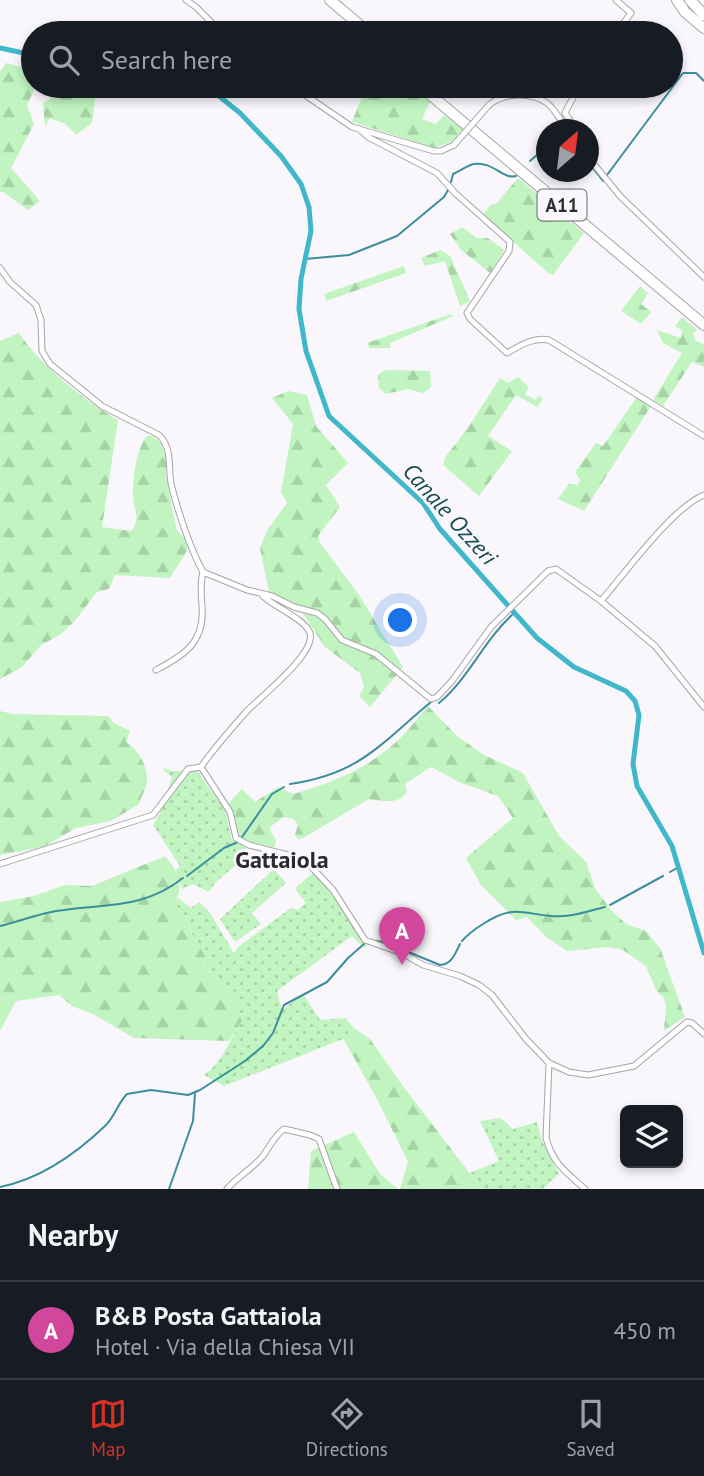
<!DOCTYPE html>
<html lang="en">
<head>
<meta charset="utf-8">
<style>
	body { margin:0; font-family:"PT Sans",sans-serif; background:#242831; color:#f1f3f6 }
	.controls { position:absolute; right:21px; bottom:21px; display:grid; overflow:hidden; border-radius:10px; box-shadow:0 4px 10px #0003 }
	.controls button { width:63px; height:63px; display:grid; place-items:center; padding:0; border:0; border-bottom:2px solid #363941; background:#171b24; color:#f1f3f6; font:35px sans-serif }
	.compass { position:absolute; left:536px; top:119px; width:63px; height:63px; border-radius:50%; background:#171b24; box-shadow:0 4px 10px #0003; rotate:28deg }
	.you { position:absolute; left:401px; top:621px; width:24px; height:24px; margin:-18px; border:5px solid #fff; border-radius:50%; background:#1a73e8; box-shadow:0 0 0 10px #1a73e833 }
	.badge { display:grid; place-items:center; width:46px; height:46px; border-radius:50%; background:#d93025; color:#fff; font-size:23px; font-weight:700 }
	.pin { position:absolute; translate:-50% -58px; filter:drop-shadow(0 2px 4px #0008) }
	.pin::after { content:''; position:absolute; top:37px; width:24px; height:21px; background:inherit; clip-path:polygon(0 0,100% 0,50% 100%) }
	.list { margin:0; padding:0; list-style:none }
	h2 { display:flex; justify-content:space-between; align-items:center; height:91px; margin:0; padding:0 28px; font-size:30px }
	h2 small { font-size:23px; font-weight:400; color:#9ea1a6 }
	.list li { display:grid; grid-template-columns:46px 1fr auto; gap:21px; align-items:center; box-sizing:border-box; height:98px; padding:0 28px; border-top:2px solid #363941 }
	.list b { display:block; font-size:26px; white-space:nowrap }
	.list p { margin:0; font-size:23px; white-space:nowrap; color:#9ea1a6 }
	.list em { font-size:23px; font-style:normal; color:#9ea1a6 }
	.icon { flex:none; width:38px; height:38px; fill:none; stroke:currentColor; stroke-width:2; stroke-linecap:round; stroke-linejoin:round }
	.map { position:relative; flex:none; width:704px; height:1189px; overflow:hidden }
	.search { position:absolute; background:#171b24; box-shadow:0 4px 10px #0003; left:21px; right:21px; top:21px; height:77px; display:flex; align-items:center; gap:18px; box-sizing:border-box; padding:0 24px; border-radius:38px; color:#9ea1a6; font-size:26px }
	.sheet { height:189px; background:#171b24 }
	nav { display:flex; justify-content:space-around; align-items:center; box-sizing:border-box; height:98px; border-top:2px solid #363941; background:#171b24; font-size:19px; color:#9ea1a6 }
	nav a { display:grid; justify-items:center; gap:4px }
	nav .on { color:#d93025 }
	.map>svg:first-child { display:block }
	.green { fill:url(#green-dots) }
	.forest { fill:url(#forest-firs) }
	.lines { fill:none; stroke-linecap:round; stroke-linejoin:round }
	.stream { stroke:#3b8e9c; stroke-width:2 }
	.canal { stroke:#40b7ca; stroke-width:5 }
	.street-casing { stroke:#a6a4a8; stroke-width:7 }
	.highway-casing { stroke:#a6a4a8; stroke-width:12 }
	.street { stroke:#fff; stroke-width:5 }
	.highway { stroke:#fff; stroke-width:10 }
	.street-bridge-casing { stroke:#a6a4a8; stroke-width:7; stroke-linecap:butt }
	.street-bridge { stroke:#fff; stroke-width:5 }
	.labels { text-anchor:middle; stroke-width:6; stroke-linejoin:round; paint-order:stroke }
	.shield { fill:#f9f7fb; stroke:#6b6a6c; stroke-width:2 }
	.shield-label { font-size:19px; font-weight:bold; fill:#2e2e2f }
	.water-label { font-size:23px; font-style:italic; fill:#184b54; stroke:#f9f7fb }
	.quarter-label { font-size:24px; font-weight:bold; fill:#2b292c; stroke:#f9f7fb }
</style>
</head>
<body>
<div class="map">
<svg width="704" height="1189" viewBox="0 0 704 1189">
	<defs>
		<pattern id="green-dots" width="8" height="8" patternUnits="userSpaceOnUse" patternTransform="scale(1.75)"><rect width="8" height="8" fill="#c1f4c1"/><path d="M2 2h.1M6 6h.1" fill="none" stroke="#a6d2a6" stroke-width="1.8" stroke-linecap="round"/></pattern>
		<pattern id="forest-firs" width="22" height="20" patternUnits="userSpaceOnUse" patternTransform="scale(1.75)"><rect width="22" height="20" fill="#c1f4c1"/><path d="M5 1l3.5 6h-7zM16 11l3.5 6h-7z" fill="#a6d2a6"/></pattern>
	</defs>
	<rect width="100%" height="100%" fill="#f9f7fb"/>
	<path class="green" d="M164,768L172,771H197L225,810L232,840L246,847L244,858L216,882L209,892L193,884L182,889L176,870L180,866L153,825L159,815L172,777L163,770Z
		M318,868C337,889 349,924 371,941L364,948L352,936L277,991L282,1010L303,994L320,1020L345,1018L354,1028L343,1039L224,1086L204,1075C223,1062 229,1040 242,1021L236,994L210,971L204,954L192,934L188,921L175,904L178,898L191,908L199,902L208,910L234,953L238,947L291,908L298,910L306,903L295,889Z
		M274,869L286,883L252,913L261,924L235,942L220,919Z
		M500,1118L513,1129L537,1122L542,1141L559,1174L543,1189H482L470,1173L499,1161L480,1121Z"/>
	<path class="forest" d="M6,63L33,70V86H36L27,105L34,124L11,168L40,201L28,210L3,192H0V72Z
		M59,86H97L92,123L76,135L66,124L50,118L45,127L43,103L59,94Z
		M366,86H411L430,102L422,119L436,124L444,115L463,129L453,141L435,148L352,122Z
		M518,178L584,233L553,275L547,272L483,215L490,205L496,204Z
		M462,227L477,238H488L504,250L490,273L461,250L450,234Z
		M440,250L450,256L470,301L460,306L445,261L425,266L421,258Z
		M404,266L406,273L326,301L324,294Z
		M640,286L648,293L641,304L651,312L641,324L621,311Z
		M451,314L453,316L390,343V348H370L367,343Z
		M682,317L697,330L693,334L696,341L704,344V367L692,362L663,406L653,400L682,353L663,343L657,330L681,338L682,330L675,326Z
		M19,333C44,369 80,397 118,420L102,527L131,531C142,518 133,510 133,495C133,477 136,449 147,436H152L160,442L166,455V477L177,531L185,538L188,549L170,578L115,575L109,589L97,592L74,622L61,634L41,645L22,667L0,679V341Z
		M390,370L430,371L431,387L423,393L408,389L386,394L379,388L378,375L383,371Z
		M518,377L529,387L525,394L535,400L539,396L543,399L537,407L516,395L488,436L512,451L479,496L443,465L446,456L468,428L500,378L508,383Z
		M288,391L307,395L316,426L348,463L326,485L340,507L318,536L320,543L359,595L403,667L370,707L359,696L364,687L360,673L325,647L298,606L269,592L260,548L268,529L287,503L281,492L293,424L272,398Z
		M637,397L651,406L584,511L558,499L569,484L578,485L580,480L575,472L596,443L603,446Z
		M428,706L457,736L484,755L523,773L559,836L586,862L595,888L611,910L626,924L646,931L660,948L685,1017L664,1031L666,1008L664,998L656,990L646,966L623,950L608,947L567,951L546,937L527,917L516,920L480,884L466,858L513,818L498,796L461,783L431,767L405,784L407,792C398,805 383,801 369,799L303,838L298,839L295,835L298,825L294,819L283,817L269,828L276,840L275,847L257,844L237,837L229,803L242,789L255,802L278,787L293,794C331,783 365,770 395,743C407,733 417,718 428,706Z
		M0,711L12,714L108,716L114,723L130,731L126,742C138,749 148,766 147,782C146,789 141,797 139,804L111,821L76,828L43,847L0,855Z
		M165,856C180,874 184,882 175,904L188,921L192,934L204,954L210,971L236,994L242,1021L229,1041L134,1038L93,1014L72,1006L59,995L16,1001L0,1031V902L34,896L65,885L92,886Z
		M354,1028L370,1039L405,1089L482,1189H400L408,1162L378,1101L343,1038Z
		M354,1132L380,1174L398,1189H308L311,1151Z"/>
	<g class="lines">
		<path class="stream" d="M530,161L546,147
			M588,162L603,181
			M607,175L683,73H696L704,81
			M451,182L453,174C460,171 468,165 474,164C493,161 503,180 516,176
			M305,259L349,255L397,236L444,197L448,190
			M439,703C469,678 484,640 514,613
			M290,784C360,774 380,744 431,702
			M242,837L272,794L284,787
			M670,872L679,867
			M187,876L224,848L238,842
			M610,905L663,876
			M0,926C21,921 42,912 64,910C108,904 145,908 183,878
			M376,941L384,942L440,965C452,964 455,954 460,944
			M462,941C468,934 475,929 483,924C512,905 520,913 551,916C569,918 588,911 605,907
			M0,1187C40,1179 77,1153 106,1125C115,1116 118,1103 127,1094L151,1090L188,1095L200,1090L245,1061L263,1046L273,1033L284,1005L327,982L348,958L364,944
			M169,1189L193,1121L195,1094"/>
		<path class="canal" d="M0,48L33,55
			M197,86L214,92L240,113L281,156L301,184L309,207L311,231L301,279L299,309L306,351L329,416L423,503L440,529L537,638L574,667L626,691L635,701L639,715L633,764L637,786L672,846L704,953"/>
		<defs>
			<path id="street" d="M186,0L196,7L222,33
				M616,0L631,13L616,33
				M292,86L352,127L434,151H441L454,145
				M489,105C504,93 530,91 547,103C555,109 561,122 568,130
				M359,129L368,137L437,173L455,193L510,242L509,251L467,313L470,319L507,353C521,345 533,337 549,340L704,436
				M577,130L565,113L579,86
				M588,157L620,196L704,277
				M0,268L10,282L36,305L41,320L42,351L50,364L102,406L159,435C174,450 167,470 172,488C179,514 190,548 203,572L247,590L272,596L294,607L317,613L325,619L342,640L376,654L431,699L437,697L452,681L491,627L548,571L556,569L601,601C625,573 673,507 704,495
				M263,596C274,607 305,619 310,633C316,654 260,697 246,712C231,729 214,748 201,767L230,812L236,838L249,845L304,859L333,890L365,940L402,953L423,965L460,976L479,985L492,995L526,1039L549,1063L569,1072L588,1075L634,1066L687,1022L692,1023L704,1034
				M601,601L655,646L704,707
				M156,670C185,655 205,642 202,606C201,595 200,583 203,572
				M0,864L153,815L188,769L201,767
				M549,1063L546,1138C553,1164 566,1172 585,1189
				M227,1189C237,1177 252,1169 262,1157C270,1147 273,1137 284,1129L310,1135L319,1139L337,1189"/>
			<path id="highway" d="M330,0L369,33
				M677,0L685,12L704,28
				M690,0L704,15
				M420,86L704,325"/>
		</defs>
		<use href="#street" class="street-casing"/>
		<use href="#highway" class="highway-casing"/>
		<use href="#street" class="street"/>
		<use href="#highway" class="highway"/>
		<defs>
			<path id="street-bridge" d="M454,145L489,105"/>
		</defs>
		<use href="#street-bridge" class="street-bridge-casing"/>
		<use href="#street-bridge" class="street-bridge"/>
	</g>
	<g class="labels">
		<rect class="shield" x="537.5" y="189.5" width="49" height="31" rx="5"/>
		<g class="shield-label">
			<text x="562" y="212">A11</text>
		</g>
		<g class="water-label">
			<text transform="translate(450 514) rotate(48)" y="8">Canale Ozzeri</text>
		</g>
		<g class="quarter-label">
			<text x="282" y="868">Gattaiola</text>
		</g>
	</g>
</svg>
<div class="controls">
<button><svg class="icon" aria-label="layers" viewBox="0 0 24 24"><path d="M12 4l9 5-9 5-9-5zM3 14l9 5 9-5"/></svg></button>
</div>
<svg class="compass" viewBox="-18 -18 36 36"><path d="M0-13l5 13h-10z" fill="#e53935"/><path d="M0 13l5-13h-10z" fill="#9ea1a6"/></svg>
<div class="you"></div>
<div class="pin badge" style="left:402px;top:965px;background:#d1479c">A</div>
<div class="search"><svg class="icon" aria-label="search" viewBox="0 0 24 24"><circle cx="10" cy="10" r="6"/><path d="M15 15l6 6"/></svg>Search here</div>
</div>
<section class="sheet">
<h2>Nearby<small></small></h2>
<ul class="list">
<li><span class="badge" style="background:#d1479c">A</span><div><b>B&amp;B Posta Gattaiola</b><p>Hotel · Via della Chiesa VII</p></div><em>450 m</em></li>
</ul>
</section>
<nav>
<a class="on"><svg class="icon" aria-label="map" viewBox="0 0 24 24"><path d="M3 6l6-2 6 2 6-2v14l-6 2-6-2-6 2zM9 4v14M15 6v14"/></svg>Map</a>
<a><svg class="icon" aria-label="directions" viewBox="0 0 24 24"><path d="M12 3l9 9-9 9-9-9zM9 14v-3h6M13 9l2 2-2 2"/></svg>Directions</a>
<a><svg class="icon" aria-label="saved" viewBox="0 0 24 24"><path d="M7 4h10v16l-5-4-5 4z"/></svg>Saved</a>
</nav>
</body>
</html>
